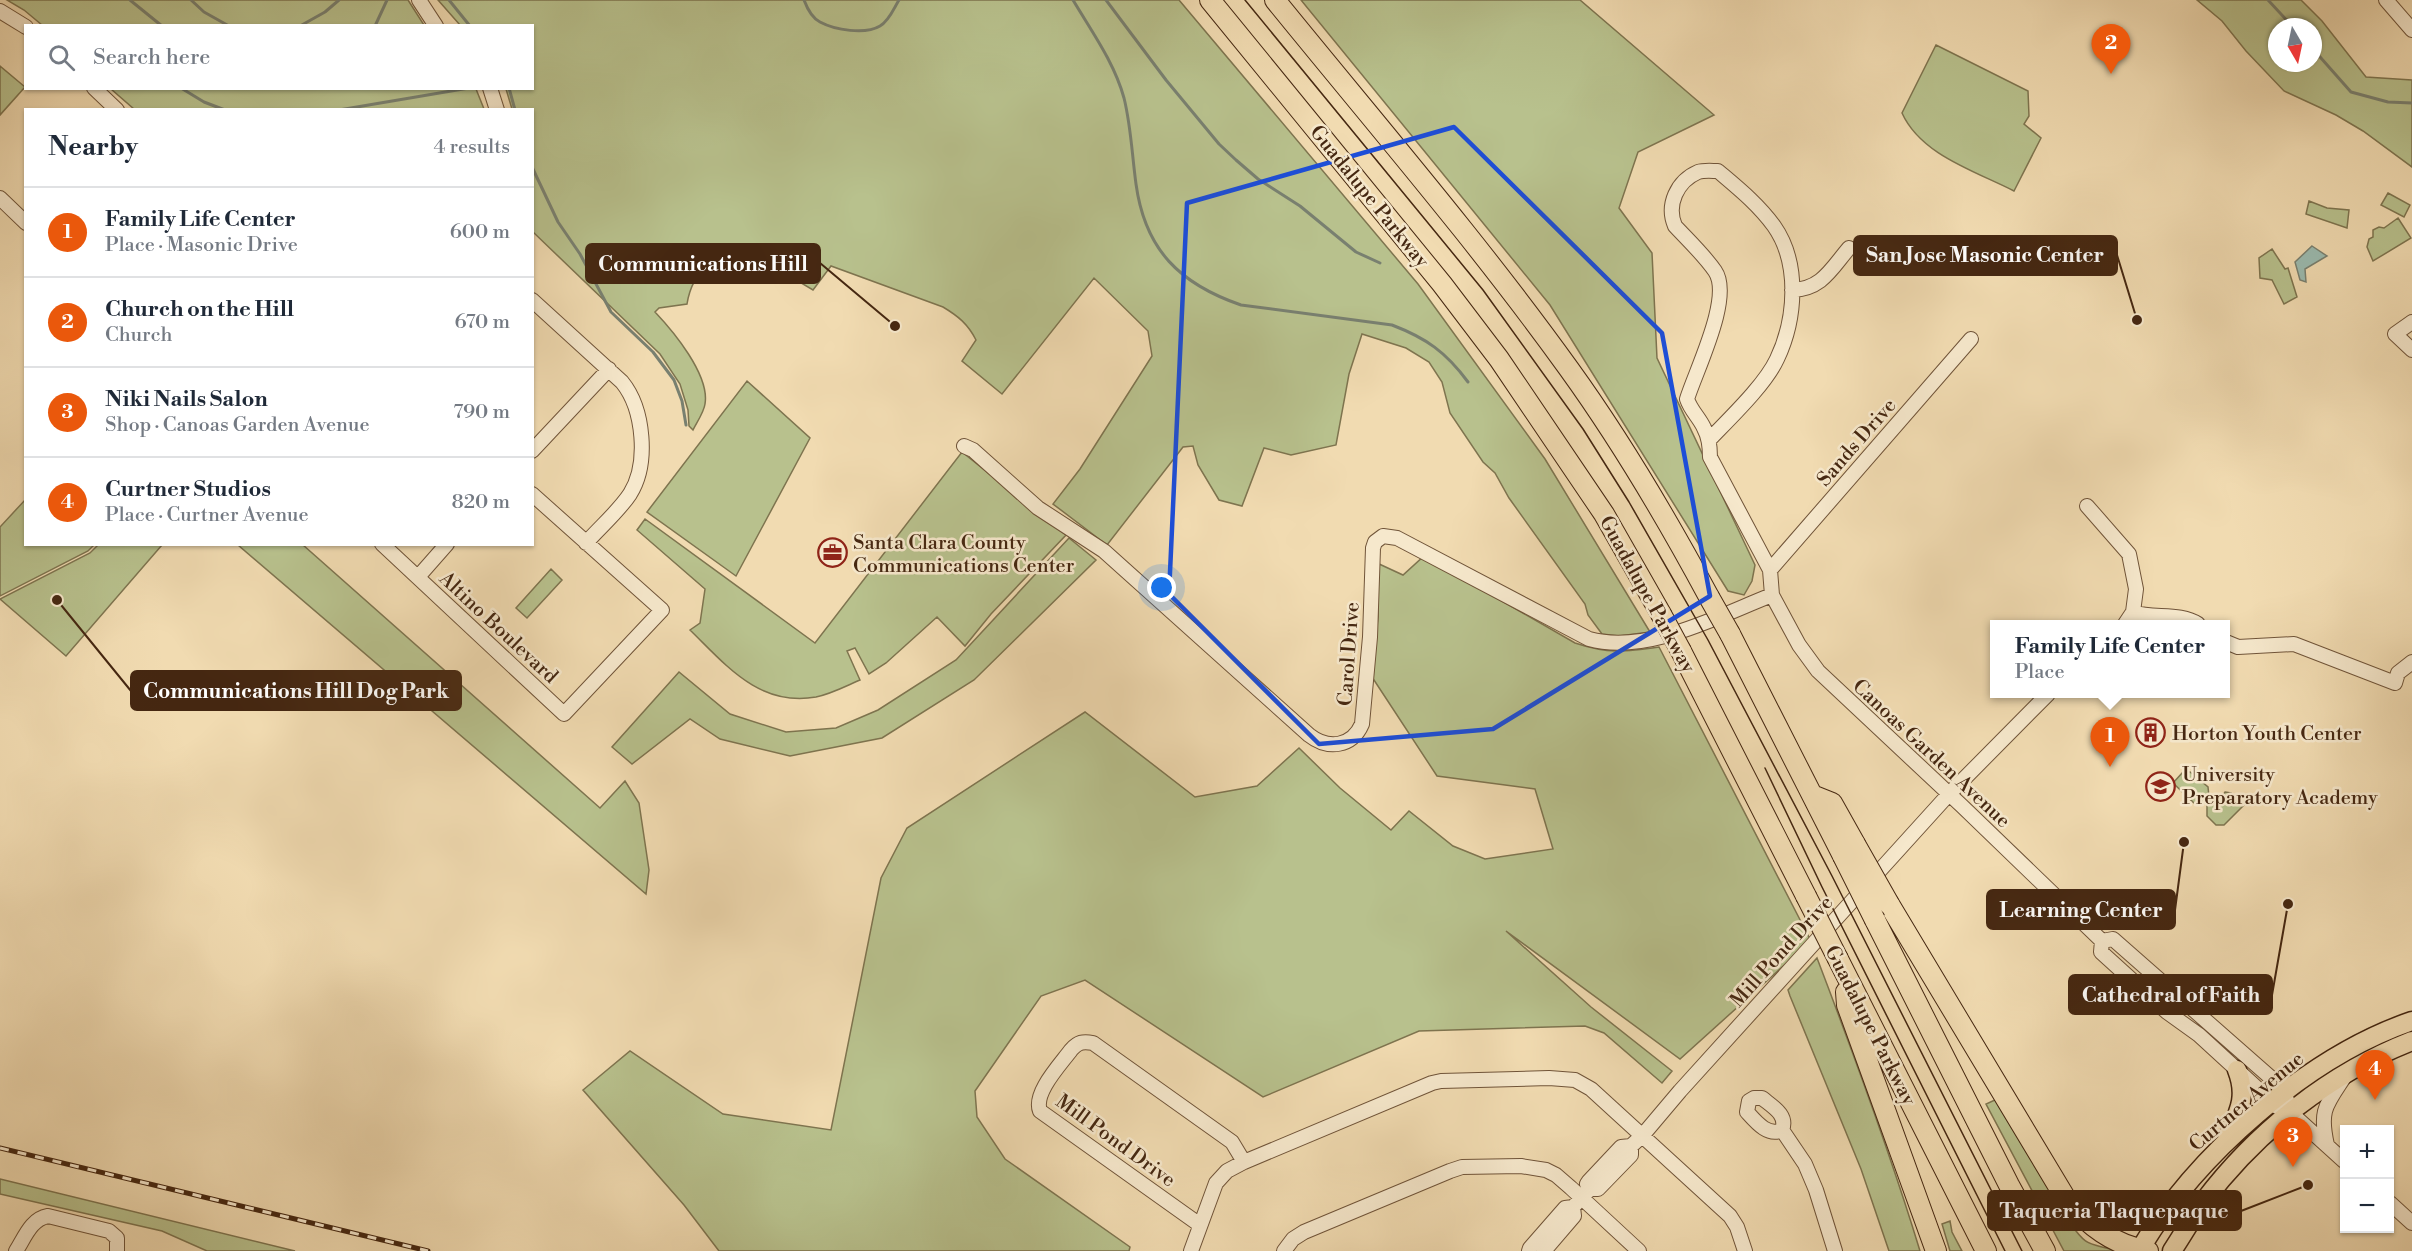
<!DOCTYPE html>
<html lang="en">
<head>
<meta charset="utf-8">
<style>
	body { margin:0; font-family:"Libre Bodoni",serif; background:#f2f2f3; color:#1f2937 }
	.controls { position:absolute; right:18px; bottom:18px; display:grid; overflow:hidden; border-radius:0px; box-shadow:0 2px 4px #0004 }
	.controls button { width:54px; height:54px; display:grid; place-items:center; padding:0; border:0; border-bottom:2px solid #e0e1e3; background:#fff; color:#1f2937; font:30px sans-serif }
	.compass { position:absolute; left:2268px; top:18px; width:54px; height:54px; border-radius:50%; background:#fff; box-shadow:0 2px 4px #0004; rotate:171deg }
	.you { position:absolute; left:1162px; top:588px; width:21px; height:21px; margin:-15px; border:4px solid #fff; border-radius:50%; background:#1a73e8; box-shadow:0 0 0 9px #1a73e833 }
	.badge { display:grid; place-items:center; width:39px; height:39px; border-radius:50%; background:#ea580c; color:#fff; font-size:20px; font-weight:700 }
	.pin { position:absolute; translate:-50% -50px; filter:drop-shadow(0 2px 3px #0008) }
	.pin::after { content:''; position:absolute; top:32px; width:21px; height:18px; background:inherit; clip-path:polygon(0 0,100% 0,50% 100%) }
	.popup { position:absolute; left:1990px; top:620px; width:240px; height:78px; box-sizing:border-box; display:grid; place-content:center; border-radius:0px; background:#fff; filter:drop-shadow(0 2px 4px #0005); font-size:20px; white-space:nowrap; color:#747a83 }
	.popup b { font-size:22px; color:#1f2937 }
	.popup::after { content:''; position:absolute; left:50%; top:100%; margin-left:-12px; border:12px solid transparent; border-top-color:#fff }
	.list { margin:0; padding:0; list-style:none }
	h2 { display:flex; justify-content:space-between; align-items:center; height:78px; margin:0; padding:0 24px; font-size:26px }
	h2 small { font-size:20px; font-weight:400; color:#747a83 }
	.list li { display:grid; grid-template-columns:39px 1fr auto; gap:18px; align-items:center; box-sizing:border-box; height:90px; padding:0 24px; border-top:2px solid #e0e1e3 }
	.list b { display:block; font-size:22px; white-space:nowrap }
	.list p { margin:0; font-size:20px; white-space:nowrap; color:#747a83 }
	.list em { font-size:20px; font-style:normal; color:#747a83 }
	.icon { flex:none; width:33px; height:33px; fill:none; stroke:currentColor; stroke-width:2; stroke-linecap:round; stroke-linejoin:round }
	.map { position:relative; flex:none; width:2412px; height:1251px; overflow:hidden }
	.search { position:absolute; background:#fff; box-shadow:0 2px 4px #0004; left:24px; top:24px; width:510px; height:66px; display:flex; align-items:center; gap:15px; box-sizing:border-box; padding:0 21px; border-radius:0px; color:#747a83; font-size:22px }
	.panel { position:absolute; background:#fff; box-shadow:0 2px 4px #0004; left:24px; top:108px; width:510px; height:438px; border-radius:0px }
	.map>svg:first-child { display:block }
	.green { fill:#b8c18d; stroke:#7e744f; stroke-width:1.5; fill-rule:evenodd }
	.water { fill:#9bbbb0; stroke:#798070; stroke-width:1.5 }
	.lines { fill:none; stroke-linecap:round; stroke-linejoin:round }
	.stream { stroke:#798070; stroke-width:3 }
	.minor-casing { stroke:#705439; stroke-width:16 }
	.major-casing { stroke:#452711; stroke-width:21 }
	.highway-casing { stroke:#452711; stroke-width:22 }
	.minor { stroke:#f6e8cc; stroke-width:14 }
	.major { stroke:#f1dbb1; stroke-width:18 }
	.highway { stroke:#f1dbb1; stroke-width:20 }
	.tram { stroke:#452711; stroke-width:1.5 }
	.rail-casing { stroke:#452711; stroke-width:5 }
	.rail { stroke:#f6e8cc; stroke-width:3; stroke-dasharray:9; stroke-linecap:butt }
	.highway-bridge-casing { stroke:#452711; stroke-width:22; stroke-linecap:butt }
	.highway-bridge { stroke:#f1dbb1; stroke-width:20 }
	.marked { fill:none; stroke:#1d4ed8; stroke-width:4.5; stroke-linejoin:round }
	.labels { text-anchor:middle; stroke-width:5; stroke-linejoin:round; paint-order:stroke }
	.street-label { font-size:20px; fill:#452711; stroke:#f6e8cc }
	.poi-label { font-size:20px; fill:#452711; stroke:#f6e8cc; text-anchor:start }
	.leader { fill:none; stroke:#452711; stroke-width:2 }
	.callout-dot { fill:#452711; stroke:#f6e8cc; stroke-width:2 }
	.callout { fill:#452711; stroke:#452711; stroke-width:2 }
	.callout-label { font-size:21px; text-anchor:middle; font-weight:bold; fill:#fff }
</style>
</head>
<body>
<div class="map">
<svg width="2412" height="1251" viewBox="0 0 2412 1251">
	<rect width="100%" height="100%" fill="#f1dbb1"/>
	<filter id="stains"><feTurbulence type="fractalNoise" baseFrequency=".00333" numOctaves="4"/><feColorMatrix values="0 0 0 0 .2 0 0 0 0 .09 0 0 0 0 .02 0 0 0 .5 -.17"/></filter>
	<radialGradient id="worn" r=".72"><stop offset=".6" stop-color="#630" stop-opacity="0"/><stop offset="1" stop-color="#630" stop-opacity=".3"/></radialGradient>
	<path class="green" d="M7,0H408L424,25H42L24,10Z
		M438,0H1179L1418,284L1545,459L1650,632L1619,636L1602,634L1588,615L1585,604L1509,498L1495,473L1483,462L1450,413L1442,382L1429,362L1406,348L1362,334L1349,374L1336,445L1291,455L1264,448L1242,506L1219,500L1198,465L1193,446L1183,447L1107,545L1053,504L1080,469L1152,356L1148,331L1094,278L1002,394L962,361L976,340C968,324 958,316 943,307L831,266L813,290L749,252C715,258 693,267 687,304L659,308L655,312C673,331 710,375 705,404C704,412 697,422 693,430L689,426L688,410L680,384L660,354L533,232L532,110L512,109L506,89L532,88V26L460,25Z
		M1301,0H1580L1714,115L1638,152L1619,208L1652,253L1657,358L1755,565L1752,581L1744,595L1728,591L1550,305Z
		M2197,0H2301L2322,21L2366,77L2412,80V167L2363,131L2336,115L2284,91L2246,51L2222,21ZM2277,27H2313V63H2277Z
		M1936,45L2028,91L2029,116L2024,124L2041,138L2014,191C1975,171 1921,155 1902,113Z
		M0,66L25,87L0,115Z
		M111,89H476L484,109H134Z
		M2388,193L2410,205L2404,217L2381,205Z
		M2309,201L2327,208L2349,210L2347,228L2306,214Z
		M2398,218L2411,238L2373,261L2367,247L2369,239L2373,237V230L2379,227L2384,228Z
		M2272,249L2285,269L2288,268L2297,297L2284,304L2272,280L2260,278L2259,258Z
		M747,381L810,438L736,576L647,512Z
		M962,452L1066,535L991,614L965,646L937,617L886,663L869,674L855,648L847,651L860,680C846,686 831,694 816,697C759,707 726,665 690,630L700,623L705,589L637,530L645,519L815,643Z
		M25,500L26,544L94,545L88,551L0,596V527Z
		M1069,538L1096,560L974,680L882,738L790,756L720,739L690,719L632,764L612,747L679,672L730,714L786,732L836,728L878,710L956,660Z
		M98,545H162L66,656L0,599L90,553Z
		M238,545H303L600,808L625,781L639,803L649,870L646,894Z
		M1424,556L1575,643C1608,654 1625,652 1659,647L1811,941L1680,1059L1506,931L1591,1007L1672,1071L1662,1083L1604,1033L1585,1026L1419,1031L1263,1097L1085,980L1041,996L975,1091L977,1117L1005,1159L1130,1247L1129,1251H719L684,1205L583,1090L630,1051L723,1114L831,1130L881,878L907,828L1085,712L1195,797L1257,786L1299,748L1340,788L1391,830L1409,811L1453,846L1485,859L1553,849L1535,789L1437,776L1372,677L1378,617L1377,563L1403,575Z
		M551,569L562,580L527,618L516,608Z
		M2183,772H2190L2208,787L2209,797L2202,805L2194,803L2173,783Z
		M2225,792L2231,793L2244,805L2224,825H2216L2207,816V805L2212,799L2222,797Z
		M1817,958C1854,1055 1890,1152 1920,1251H1889L1861,1169L1790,996L1788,990Z
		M1997,1099L2069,1222C2089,1249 2087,1242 2117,1251H2064L1986,1104Z
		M0,1179L295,1251H207L162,1231L0,1194Z
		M1950,1221L1952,1232L1962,1251H1950L1942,1224Z"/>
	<path class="water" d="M2312,246L2327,256L2305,269L2306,282L2300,280L2295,262Z"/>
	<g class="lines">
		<path class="stream" d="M130,0L162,26
			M191,0L204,12L229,26
			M449,0L470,26
			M804,0C807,8 812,18 820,22C835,30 865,35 880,26C889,21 894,8 899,0
			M1073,0C1092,32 1114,62 1124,98C1131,126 1132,155 1136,184C1145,250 1180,284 1241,305L1392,325C1426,338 1446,352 1468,382
			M1106,0L1166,80L1219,144L1236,160L1258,179L1300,206L1356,252L1380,263
			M2268,0L2293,27
			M300,26L325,12L339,0
			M375,26L387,0
			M2313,49L2351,92L2388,102L2412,103
			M181,88L204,102L225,110
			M509,88L515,110
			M339,110L469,88
			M532,167L558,222L580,254L611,312L653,352L674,380L682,401L686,425"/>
		<defs>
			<path id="minor" d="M419,0L436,26
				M2386,0L2412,30
				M0,11L26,27
				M94,88L117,110
				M490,88L497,110
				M0,198L26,223
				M1792,290C1822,289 1831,269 1849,248
				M532,300L622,382C644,409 649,464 630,494C618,512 600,527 586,543
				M2412,322L2395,334L2412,350
				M1709,440C1729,419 1765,385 1777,359C1796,319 1800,263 1774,226C1758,204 1738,188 1718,171C1712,171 1704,170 1698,172C1677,181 1666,205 1675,226C1688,240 1704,255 1715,271C1733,297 1696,370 1687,399C1691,411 1699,417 1704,428C1709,437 1710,447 1710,457L1770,570L1772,595L1799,645L1818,671L1962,806L2102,941
				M964,446L973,450L1038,508L1104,551L1309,735C1328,750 1352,747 1362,724L1370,637L1373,548L1375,542L1383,536L1397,538L1589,639C1647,655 1718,616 1772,595
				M532,451L609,369
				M2087,506L2129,554L2136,589L2133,612L2125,624
				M382,544L564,714L662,610L532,494
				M1770,570L1971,339
				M418,577L447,544
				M2133,612C2153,619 2180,612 2198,624
				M2226,642L2238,647L2294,644L2395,683L2398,673L2412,662
				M2102,941L2101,952L2167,1012L2199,1035L2259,1090L2271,1104L2291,1113L2344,1161
				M2102,941L2113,939L2270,1077L2284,1092L2287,1100
				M1749,1101L1754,1098H1762C1773,1107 1788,1115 1782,1130
				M1749,1101L1747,1112C1756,1122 1768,1137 1782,1130
				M1782,1130L1805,1164L1816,1190L1835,1251
				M2327,1145C2319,1110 2326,1105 2345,1076
				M1590,1189L1587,1184L1589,1181L1621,1147L1631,1146L1642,1136L1680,1091L1949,794L2048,694
				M2390,1203L2412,1223
				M1200,1225L1040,1111C1033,1093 1060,1065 1071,1050C1078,1042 1083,1041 1093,1043L1232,1142L1244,1162
				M16,1251C25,1237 31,1219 48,1216L109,1231L117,1238V1251
				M1191,1251L1216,1183L1227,1171L1244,1162L1432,1083L1441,1081L1549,1078L1575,1080L1591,1089L1730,1216L1737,1227L1745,1251
				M1284,1251L1293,1239L1304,1232L1450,1171L1462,1167L1521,1166L1546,1170L1556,1175L1571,1188L1639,1251
				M1529,1251L1530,1248L1565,1208L1573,1207L1590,1189H1598L1631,1155V1146
				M1544,1251L1574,1216L1573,1207"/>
			<path id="major" d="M2227,1139C2238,1113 2248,1098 2237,1070
				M2139,1251C2195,1156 2307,1057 2412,1021
				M2172,1251C2183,1234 2193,1217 2204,1201C2257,1131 2330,1073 2412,1041"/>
			<path id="highway" d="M1210,0L1442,284L1499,359L1604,514L1661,614
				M1275,0C1374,122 1477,241 1569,369C1621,441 1667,519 1709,597
				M1730,634L1843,856
				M1681,651L1806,896
				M1812,795L1832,803L1855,844
				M1889,904L2066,1199C2089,1226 2112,1244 2148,1251
				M1875,920L2009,1185L2045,1251
				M1838,959L1986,1251
				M1846,992L1847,1005L1936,1251"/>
		</defs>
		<use href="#minor" class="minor-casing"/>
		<use href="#major" class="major-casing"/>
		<use href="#highway" class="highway-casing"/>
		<use href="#minor" class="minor"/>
		<use href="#major" class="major"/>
		<use href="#highway" class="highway"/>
		<path class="tram" d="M1245,0L1483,290L1583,429L1629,502L1708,640L1832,876L2022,1251
			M1765,768L1822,887L2005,1251"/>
		<defs>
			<path id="rail" d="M0,1148L428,1251"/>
		</defs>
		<use href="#rail" class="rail-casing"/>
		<use href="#rail" class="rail"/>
		<defs>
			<path id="highway-bridge" d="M1709,597L1730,634
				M1661,614L1681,651
				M1855,844L1889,904
				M1843,856L1875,920
				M1806,896L1838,959"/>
		</defs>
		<use href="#highway-bridge" class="highway-bridge-casing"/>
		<use href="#highway-bridge" class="highway-bridge"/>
	</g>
	<path class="marked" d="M1454,127L1662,333L1710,596L1493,729L1319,744L1169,594L1187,203Z"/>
	<defs>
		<symbol id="office-ring" viewBox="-11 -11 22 22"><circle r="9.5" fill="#f6e8cc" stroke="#8f2418" stroke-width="1.5"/><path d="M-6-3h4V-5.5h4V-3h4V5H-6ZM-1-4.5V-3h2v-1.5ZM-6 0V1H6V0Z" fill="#8f2418"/></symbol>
		<symbol id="building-ring" viewBox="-11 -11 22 22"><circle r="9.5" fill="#f6e8cc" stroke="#8f2418" stroke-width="1.5"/><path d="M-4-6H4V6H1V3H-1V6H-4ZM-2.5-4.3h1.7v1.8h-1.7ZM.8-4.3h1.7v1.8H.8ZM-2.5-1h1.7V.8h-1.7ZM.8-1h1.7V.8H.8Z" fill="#8f2418"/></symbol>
		<symbol id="school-ring" viewBox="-11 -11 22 22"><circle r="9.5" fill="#f6e8cc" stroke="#8f2418" stroke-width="1.5"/><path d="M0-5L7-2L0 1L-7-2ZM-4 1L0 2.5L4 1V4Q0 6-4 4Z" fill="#8f2418"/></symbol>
	</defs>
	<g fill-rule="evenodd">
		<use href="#office-ring" x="816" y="536" width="33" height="33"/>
		<use href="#building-ring" x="2134" y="716" width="33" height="33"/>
		<use href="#school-ring" x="2144" y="770" width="33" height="33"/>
	</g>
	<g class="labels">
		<g class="street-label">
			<text transform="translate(1370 196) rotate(51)" y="7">Guadalupe Parkway</text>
			<text transform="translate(1856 442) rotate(-49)" y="7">Sands Drive</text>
			<text transform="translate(1648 594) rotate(61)" y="7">Guadalupe Parkway</text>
			<text transform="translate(499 627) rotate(43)" y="7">Altino Boulevard</text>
			<text transform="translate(1348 654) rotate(-86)" y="7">Carol Drive</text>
			<text transform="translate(1932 753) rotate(43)" y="7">Canoas Garden Avenue</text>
			<text transform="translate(1781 951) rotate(-48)" y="7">Mill Pond Drive</text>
			<text transform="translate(1871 1025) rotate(63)" y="7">Guadalupe Parkway</text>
			<text transform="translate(2246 1101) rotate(-40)" y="7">Curtner Avenue</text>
			<text transform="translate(1116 1140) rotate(36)" y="7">Mill Pond Drive</text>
		</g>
		<g class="poi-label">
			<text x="853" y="549">Santa Clara County<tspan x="853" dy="23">Communications Center</tspan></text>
			<text x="2172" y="740">Horton Youth Center</text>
			<text x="2182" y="781">University<tspan x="2182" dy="23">Preparatory Academy</tspan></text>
		</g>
	</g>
	<path class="leader" d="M2137 320L2117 255M895 326L820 263M57 600L131 691M2184 842L2175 910M2288 904L2272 995M2308 1185L2241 1211"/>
	<g class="callout-dot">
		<circle cx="2137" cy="320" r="6"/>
		<circle cx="895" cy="326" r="6"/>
		<circle cx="57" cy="600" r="6"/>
		<circle cx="2184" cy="842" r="6"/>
		<circle cx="2288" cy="904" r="6"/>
		<circle cx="2308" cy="1185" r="6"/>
	</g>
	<g class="callout">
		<rect x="1854" y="236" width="263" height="39" rx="6"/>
		<rect x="586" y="244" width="234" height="39" rx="6"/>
		<rect x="131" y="671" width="330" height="39" rx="6"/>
		<rect x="1987" y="890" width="188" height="39" rx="6"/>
		<rect x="2069" y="975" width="203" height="39" rx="6"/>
		<rect x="1988" y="1191" width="253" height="39" rx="6"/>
	</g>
	<g class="callout-label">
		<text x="1985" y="262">San Jose Masonic Center</text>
		<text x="703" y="271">Communications Hill</text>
		<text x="296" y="698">Communications Hill Dog Park</text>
		<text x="2081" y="917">Learning Center</text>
		<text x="2171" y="1002">Cathedral of Faith</text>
		<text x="2114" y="1218">Taqueria Tlaquepaque</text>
	</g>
	<rect width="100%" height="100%" filter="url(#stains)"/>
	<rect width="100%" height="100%" fill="url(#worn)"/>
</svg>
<div class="controls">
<button>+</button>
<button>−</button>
</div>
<svg class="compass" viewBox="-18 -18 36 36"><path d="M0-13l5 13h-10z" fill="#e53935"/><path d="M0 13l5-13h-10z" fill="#747a83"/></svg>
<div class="you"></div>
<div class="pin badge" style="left:2110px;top:767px">1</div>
<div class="popup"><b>Family Life Center</b>Place</div>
<div class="pin badge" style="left:2111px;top:74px">2</div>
<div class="pin badge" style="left:2293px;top:1167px">3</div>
<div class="pin badge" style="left:2375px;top:1100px">4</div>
<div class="search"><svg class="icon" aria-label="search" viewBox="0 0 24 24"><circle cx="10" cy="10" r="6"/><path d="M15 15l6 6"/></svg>Search here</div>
<section class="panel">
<h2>Nearby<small>4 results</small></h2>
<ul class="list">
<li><span class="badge">1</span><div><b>Family Life Center</b><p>Place · Masonic Drive</p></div><em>600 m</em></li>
<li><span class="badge">2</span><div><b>Church on the Hill</b><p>Church</p></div><em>670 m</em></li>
<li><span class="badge">3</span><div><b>Niki Nails Salon</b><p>Shop · Canoas Garden Avenue</p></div><em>790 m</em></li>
<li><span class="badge">4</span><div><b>Curtner Studios</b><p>Place · Curtner Avenue</p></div><em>820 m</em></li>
</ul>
</section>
</div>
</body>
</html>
